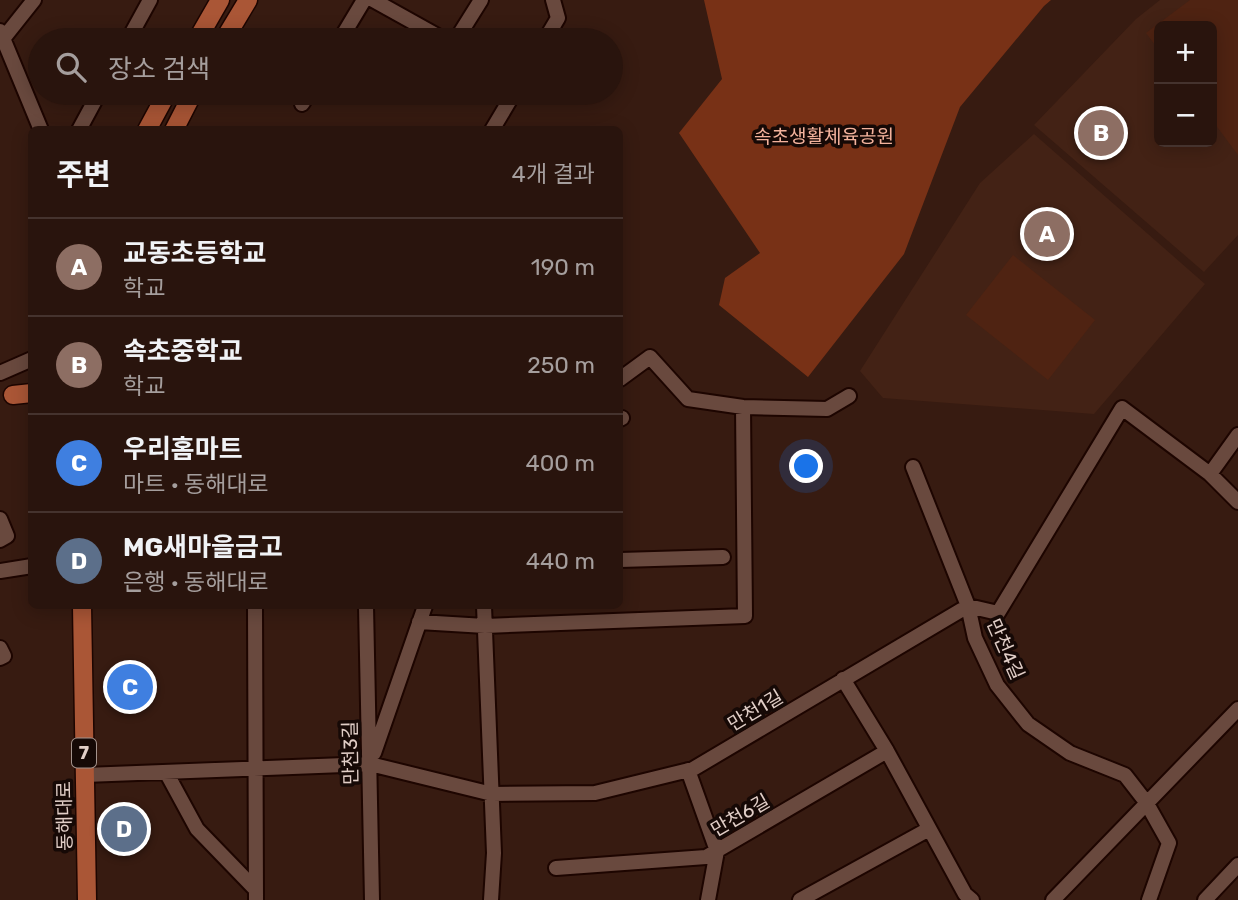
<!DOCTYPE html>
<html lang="ko">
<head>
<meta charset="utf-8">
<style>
	body { margin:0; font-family:Rubik,"Noto Sans KR",sans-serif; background:#311d16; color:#f1f3f6 }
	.controls { position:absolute; right:21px; top:21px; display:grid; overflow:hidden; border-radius:10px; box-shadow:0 4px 18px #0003 }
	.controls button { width:63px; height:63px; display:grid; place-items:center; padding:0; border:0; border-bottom:2px solid #45332e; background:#29140d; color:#f1f3f6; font:35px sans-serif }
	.you { position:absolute; left:807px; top:467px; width:24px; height:24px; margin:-18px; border:5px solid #fff; border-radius:50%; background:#1a73e8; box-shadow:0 0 0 10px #1a73e833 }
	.badge { display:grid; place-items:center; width:46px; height:46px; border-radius:50%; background:#1a73e8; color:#fff; font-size:23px; font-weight:700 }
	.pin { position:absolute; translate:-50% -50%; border:4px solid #fff; box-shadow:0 2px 7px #0006 }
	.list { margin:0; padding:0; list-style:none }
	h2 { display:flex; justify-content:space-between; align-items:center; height:91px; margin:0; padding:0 28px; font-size:30px }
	h2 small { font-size:23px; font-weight:400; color:#a59e9d }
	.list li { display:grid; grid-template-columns:46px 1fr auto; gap:21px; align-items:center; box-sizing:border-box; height:98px; padding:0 28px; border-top:2px solid #45332e }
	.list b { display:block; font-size:26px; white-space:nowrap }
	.list p { margin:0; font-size:23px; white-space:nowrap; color:#a59e9d }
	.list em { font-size:23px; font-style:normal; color:#a59e9d }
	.icon { flex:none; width:38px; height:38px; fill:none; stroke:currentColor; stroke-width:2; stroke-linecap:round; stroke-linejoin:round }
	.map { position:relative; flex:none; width:1238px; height:900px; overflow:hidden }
	.search { position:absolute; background:#29140d; box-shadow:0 4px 18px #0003; left:28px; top:28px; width:595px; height:77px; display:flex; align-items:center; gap:18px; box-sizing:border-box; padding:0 24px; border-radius:38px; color:#a59e9d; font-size:26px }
	.panel { position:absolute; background:#29140d; box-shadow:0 4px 18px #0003; left:28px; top:126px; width:595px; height:483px; border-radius:10px }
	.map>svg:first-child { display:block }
	.built { fill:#432215; fill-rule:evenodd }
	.green { fill:#4f2312 }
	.forest { fill:#783116 }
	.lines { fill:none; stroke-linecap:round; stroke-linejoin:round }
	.minor-casing { stroke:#1d0500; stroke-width:18 }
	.major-casing { stroke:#1d0500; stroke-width:21 }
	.minor { stroke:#69493e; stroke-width:14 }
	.major { stroke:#aa5636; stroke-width:18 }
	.labels { text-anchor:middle; stroke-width:7; stroke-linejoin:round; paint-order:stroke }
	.shield { fill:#160906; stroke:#a4938d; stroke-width:2 }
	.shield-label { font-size:18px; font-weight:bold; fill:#e1cec7 }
	.park-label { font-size:19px; fill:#f3b29c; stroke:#160906 }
	.street-label { font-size:19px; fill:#e1cec7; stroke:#160906 }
</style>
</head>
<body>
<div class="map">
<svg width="1238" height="900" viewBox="0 0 1238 900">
	<rect width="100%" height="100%" fill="#371b11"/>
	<path class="built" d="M1160,0H1238V235L1204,272L1034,125L1136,19ZM1159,26H1212V142H1159Z
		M1034,134L1205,284L1094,414L883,398L860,371L980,183Z"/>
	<path class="green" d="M1190,0H1238V155L1212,120V26H1159V50L1146,33Z
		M1013,255L1095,320L1048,380L966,315Z"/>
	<path class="forest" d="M704,0H1051L1044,6L960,107L904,254L808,377L719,305L725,278L760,253L679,133L722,79Z"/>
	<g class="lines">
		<defs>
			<path id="minor" d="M373,0L445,40
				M0,31L41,130
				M3,39L34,0
				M128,40L150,0
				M340,40L364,0
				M456,40L481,0
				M545,40L558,18L553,0
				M302,104L309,93
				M79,130L99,93
				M492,130L514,93
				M0,373L32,359
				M620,379L650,357L688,399L743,407L827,409L849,396
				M620,419L622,418
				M913,467L968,606L975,638L997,685L1028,724L1070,753L1125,775L1146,802L1169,843L1149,900
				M1210,474L1238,435
				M0,519L7,536L0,540
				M620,560L723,557
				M0,571L32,566
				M255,606L256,900
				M366,606L372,900
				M484,606L494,853L491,900
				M419,622L485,626L745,616L743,407
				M0,648L4,656L0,658
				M843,679L887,751L965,894L972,900
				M374,753L425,606
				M688,770L717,851L708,900
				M166,772L197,829L256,890
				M85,775L370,764L492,794L595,793L693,769L968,606L998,613L1122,408L1210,474L1238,502
				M556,868L706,857L887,751
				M800,900L929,829
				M1053,900L1238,709
				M1205,900L1238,865"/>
			<path id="major" d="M197,40L220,0
				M224,40L248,0
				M147,130L167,93
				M174,130L193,93
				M13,395L32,393
				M82,606L87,900"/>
		</defs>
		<use href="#minor" class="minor-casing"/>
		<use href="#major" class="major-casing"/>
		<use href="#minor" class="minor"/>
		<use href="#major" class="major"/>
	</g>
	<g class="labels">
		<rect class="shield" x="72" y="738.5" width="24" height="29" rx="5"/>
		<g class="shield-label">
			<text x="84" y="759">7</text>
		</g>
		<g class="park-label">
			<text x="824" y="143">속초생활체육공원</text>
		</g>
		<g class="street-label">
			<text transform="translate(1006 649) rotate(66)" y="7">만천4길</text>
			<text transform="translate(755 710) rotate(-31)" y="7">만천1길</text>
			<text transform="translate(350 753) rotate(-91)" y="7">만천3길</text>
			<text transform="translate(740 815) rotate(-30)" y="7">만천6길</text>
			<text transform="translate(64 816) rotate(-91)" y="7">동해대로</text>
		</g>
	</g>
</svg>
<div class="controls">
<button>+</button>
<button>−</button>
</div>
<div class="you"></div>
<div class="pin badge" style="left:1047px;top:234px;background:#8d6e63">A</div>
<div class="pin badge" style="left:1101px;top:133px;background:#8d6e63">B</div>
<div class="pin badge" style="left:130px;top:687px;background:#3f7fe0">C</div>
<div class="pin badge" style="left:124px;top:829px;background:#5c6f8a">D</div>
<div class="search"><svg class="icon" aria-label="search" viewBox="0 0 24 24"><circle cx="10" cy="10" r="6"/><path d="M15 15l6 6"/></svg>장소 검색</div>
<section class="panel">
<h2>주변<small>4개 결과</small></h2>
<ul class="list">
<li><span class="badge" style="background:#8d6e63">A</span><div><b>교동초등학교</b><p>학교</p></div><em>190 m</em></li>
<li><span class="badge" style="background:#8d6e63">B</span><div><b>속초중학교</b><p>학교</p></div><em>250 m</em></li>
<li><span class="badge" style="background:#3f7fe0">C</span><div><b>우리홈마트</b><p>마트 · 동해대로</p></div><em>400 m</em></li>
<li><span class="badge" style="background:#5c6f8a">D</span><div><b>MG새마을금고</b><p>은행 · 동해대로</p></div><em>440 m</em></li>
</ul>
</section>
</div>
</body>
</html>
